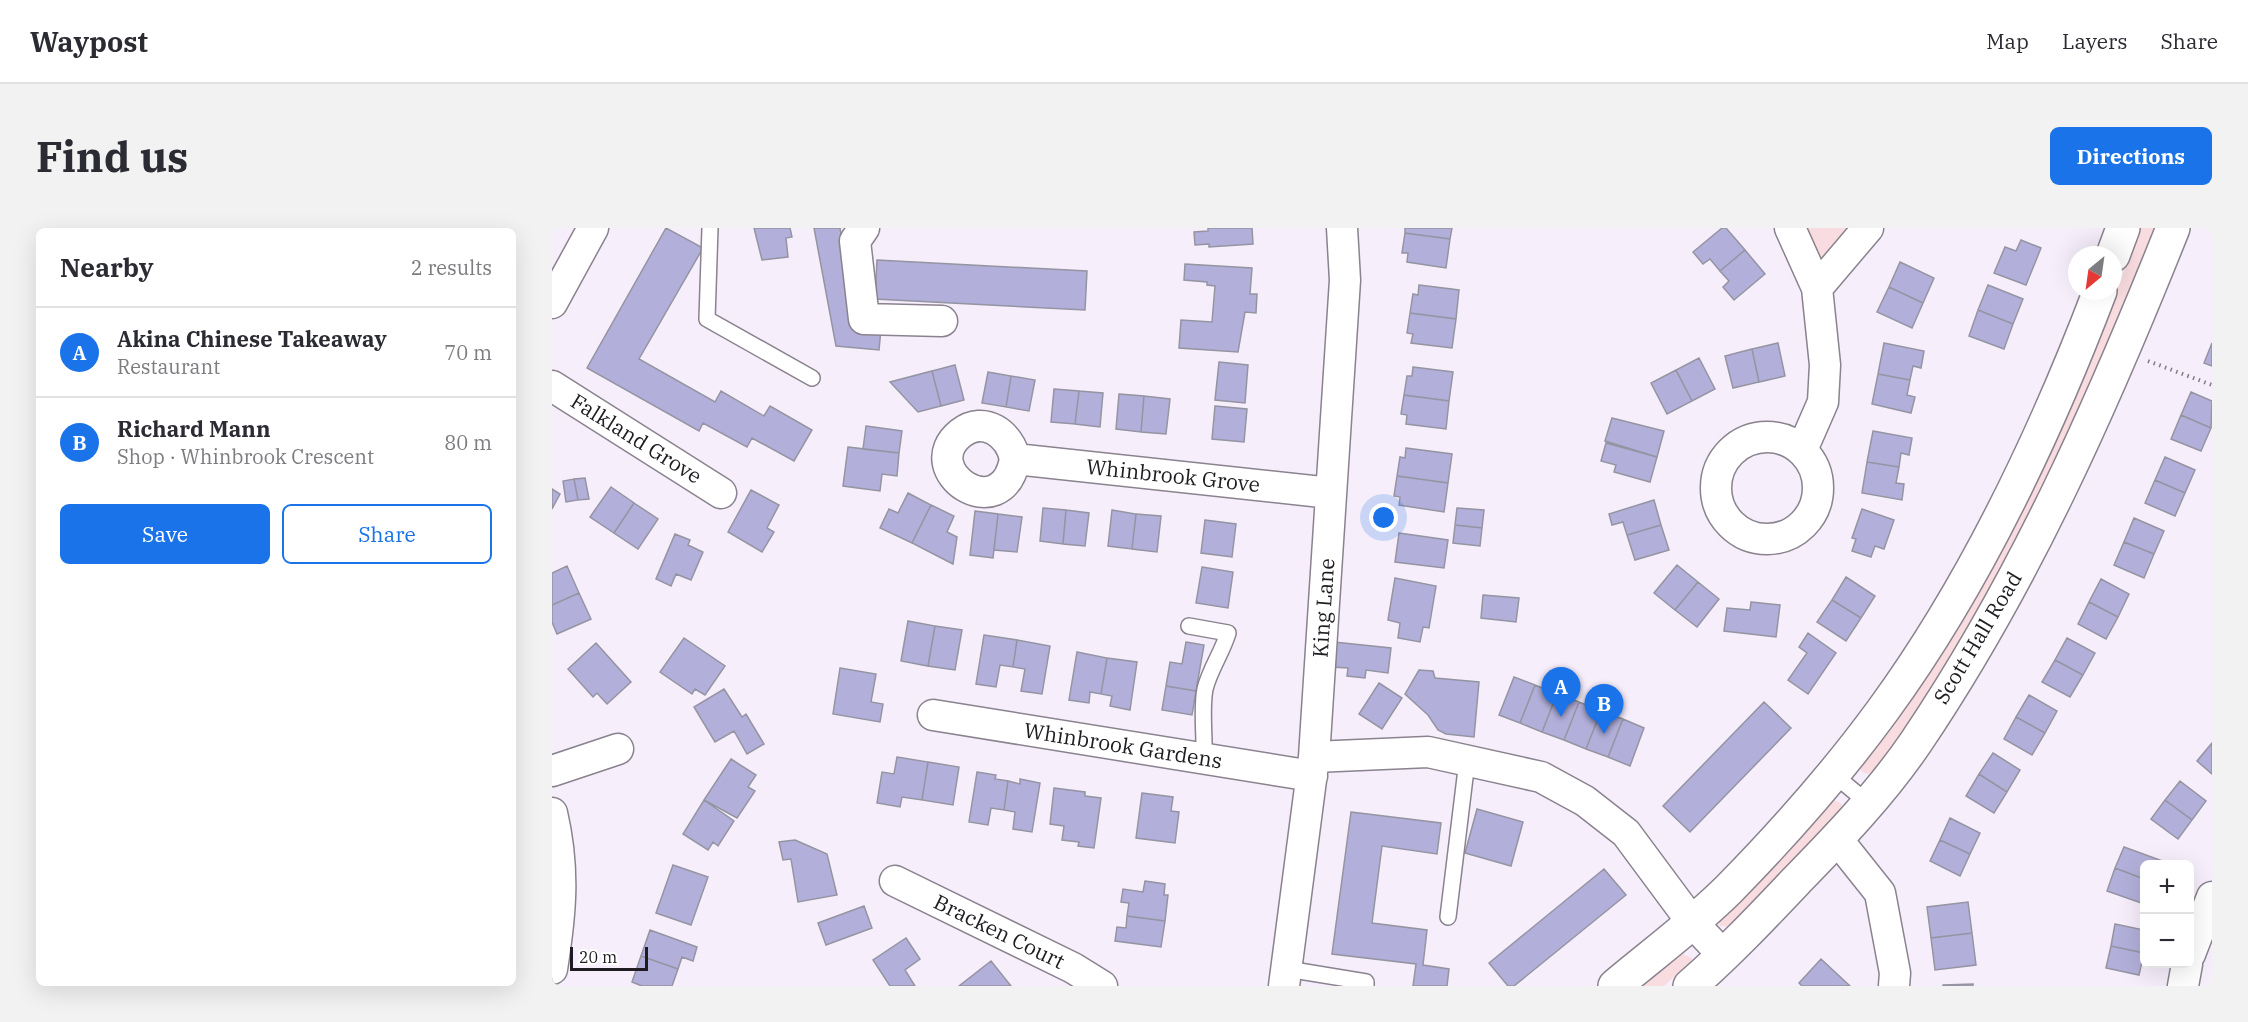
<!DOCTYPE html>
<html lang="en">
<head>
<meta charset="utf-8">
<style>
	body { margin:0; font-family:"IBM Plex Serif",serif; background:#f2f2f3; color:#2b2b33 }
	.controls { position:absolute; right:18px; bottom:18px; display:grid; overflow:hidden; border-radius:9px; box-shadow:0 6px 24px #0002 }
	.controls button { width:54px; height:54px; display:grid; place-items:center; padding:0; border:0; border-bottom:2px solid #e1e1e2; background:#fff; color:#2b2b33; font:30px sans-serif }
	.compass { position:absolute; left:1516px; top:18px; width:54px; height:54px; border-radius:50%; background:#fff; box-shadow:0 6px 24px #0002; rotate:209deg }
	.scale { position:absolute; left:18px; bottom:15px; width:78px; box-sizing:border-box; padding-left:6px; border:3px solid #1f1c21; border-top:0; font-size:16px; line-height:21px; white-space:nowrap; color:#1f1c21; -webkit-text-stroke:4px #fff; paint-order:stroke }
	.you { position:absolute; left:832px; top:290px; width:21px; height:21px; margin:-15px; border:4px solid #fff; border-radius:50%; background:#1a73e8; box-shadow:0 0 0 9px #1a73e833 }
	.badge { display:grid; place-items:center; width:39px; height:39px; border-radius:50%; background:#1a73e8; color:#fff; font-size:20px; font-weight:700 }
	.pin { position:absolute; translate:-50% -50px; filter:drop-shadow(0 2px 3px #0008) }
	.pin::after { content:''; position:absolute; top:32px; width:21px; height:18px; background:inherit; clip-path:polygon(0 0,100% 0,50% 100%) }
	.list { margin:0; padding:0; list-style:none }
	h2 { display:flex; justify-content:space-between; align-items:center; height:78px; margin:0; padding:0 24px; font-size:26px }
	h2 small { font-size:20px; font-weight:400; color:#7c7c81 }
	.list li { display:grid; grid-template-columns:39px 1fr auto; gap:18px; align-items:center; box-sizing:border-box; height:90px; padding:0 24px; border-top:2px solid #e1e1e2 }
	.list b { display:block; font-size:22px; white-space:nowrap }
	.list p { margin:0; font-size:20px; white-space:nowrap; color:#7c7c81 }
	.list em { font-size:20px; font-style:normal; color:#7c7c81 }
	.actions { display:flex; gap:12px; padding:18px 24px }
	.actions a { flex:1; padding:14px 0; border:2px solid #1a73e8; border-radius:9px; text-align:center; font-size:21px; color:#1a73e8 }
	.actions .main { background:#1a73e8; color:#fff }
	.map { position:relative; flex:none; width:1660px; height:758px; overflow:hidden; border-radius:9px }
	header { display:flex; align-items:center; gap:36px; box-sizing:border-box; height:84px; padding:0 30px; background:#fff; border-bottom:2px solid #e1e1e2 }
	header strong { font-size:28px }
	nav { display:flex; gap:33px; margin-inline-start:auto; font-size:21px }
	.intro { display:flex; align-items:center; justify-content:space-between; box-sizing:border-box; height:144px; padding:0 36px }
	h1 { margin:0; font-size:42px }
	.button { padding:15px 27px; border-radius:9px; background:#1a73e8; color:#fff; font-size:21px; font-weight:700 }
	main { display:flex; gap:36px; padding:0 36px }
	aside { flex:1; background:#fff; border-radius:9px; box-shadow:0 6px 24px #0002 }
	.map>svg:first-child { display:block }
	.green { fill:#f9dcdf }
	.building { fill:#b2afda; stroke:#9594a2; stroke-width:1.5 }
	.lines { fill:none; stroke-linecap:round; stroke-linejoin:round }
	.lane-casing { stroke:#8a828e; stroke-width:18 }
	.street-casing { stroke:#8a828e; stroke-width:33 }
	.highway-casing { stroke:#8a828e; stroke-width:36 }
	.path { stroke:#827c85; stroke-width:4; stroke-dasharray:1.5 4.5; stroke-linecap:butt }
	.lane { stroke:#fff; stroke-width:15 }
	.street { stroke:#fff; stroke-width:30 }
	.highway { stroke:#fff; stroke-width:33 }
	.labels { text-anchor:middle; stroke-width:4.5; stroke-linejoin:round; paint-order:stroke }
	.street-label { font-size:21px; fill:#1f1c21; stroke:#fff }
</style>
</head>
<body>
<header>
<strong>Waypost</strong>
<nav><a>Map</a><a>Layers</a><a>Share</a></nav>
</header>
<div class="intro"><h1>Find us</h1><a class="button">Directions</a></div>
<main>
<aside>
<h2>Nearby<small>2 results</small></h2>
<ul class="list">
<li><span class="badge">A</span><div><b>Akina Chinese Takeaway</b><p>Restaurant</p></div><em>70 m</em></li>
<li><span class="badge">B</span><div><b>Richard Mann</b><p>Shop · Whinbrook Crescent</p></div><em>80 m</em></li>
</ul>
<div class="actions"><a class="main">Save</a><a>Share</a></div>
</aside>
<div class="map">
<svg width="1660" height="758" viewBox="0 0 1660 758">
	<rect width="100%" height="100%" fill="#f7eefb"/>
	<path class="green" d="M1254,0H1298L1271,30L1268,29Z
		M1589,0H1604L1557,120L1438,370L1350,506L1323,542L1315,546L1310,544L1307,537L1470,282L1521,173Z
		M1282,572L1290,576L1288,583L1179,699L1168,698L1166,693Z
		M1131,726L1140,730L1139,733L1112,758H1090Z"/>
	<path class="building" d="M114,0L151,20L87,131L163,174L169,163L212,188L218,178L260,202L242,233L200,210L195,219L151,195L147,203L35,140Z
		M202,0H238L240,9L234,10L236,29L210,32Z
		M262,0H288L305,98L329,101L327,122L284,118Z
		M656,0H700L701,16L657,19V16L643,17L642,4L656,3Z
		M853,0H900L898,11L853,5Z
		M1170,0H1174L1193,22L1168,43L1158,31L1151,36L1141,24Z
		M853,5L898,11L894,40L855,34L856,25H850Z
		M1469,12L1489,20L1474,57L1442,45L1453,19L1464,23Z
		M1193,22L1213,46L1182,72L1171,59L1177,53L1168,43Z
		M325,32L535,43L533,82L323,71Z
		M1348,34L1382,50L1371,75L1337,59Z
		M633,36L700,40L698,66H705L704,85L693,84L686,124L627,120L629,92L660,94L663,58L655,57V54L632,52Z
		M867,57L907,62L904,91L858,85L861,66L866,67Z
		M1436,57L1471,71L1461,96L1426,82Z
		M1337,59L1371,75L1360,100L1325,84Z
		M1426,82L1461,96L1452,121L1417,108Z
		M858,85L904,91L900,120L859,115L861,106L855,105Z
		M1226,115L1233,148L1207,154L1200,121Z
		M1332,115L1372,123L1369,140L1361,138L1358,152L1326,146Z
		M1660,115V138L1652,135Z
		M1200,121L1207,154L1181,160L1173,128Z
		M1147,130L1163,161L1140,173L1124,142Z
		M667,134L696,137L693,175L663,172Z
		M403,137L412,172L389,178L380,143Z
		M861,139L901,144L897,173L852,167L855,148H860Z
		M1124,142L1140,173L1115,186L1099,155Z
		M380,143L389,178L366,184L338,154Z
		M436,144L459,148L454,179L430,175Z
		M1326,146L1358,152L1355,167L1363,169L1359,185L1320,176Z
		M459,148L483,152L477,183L454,179Z
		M502,161L527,163L523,196L499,194Z
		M527,163L551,165L548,199L523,196Z
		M1639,164L1660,173L1659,200L1629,187Z
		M567,166L592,168L589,204L564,201Z
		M852,167L897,173L894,201L854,196L855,187L849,186Z
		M592,168L618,171L614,206L589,204Z
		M663,178L695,181L692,214L660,211Z
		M1629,187L1659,200L1649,223L1619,211Z
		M1060,190L1112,203L1105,229L1053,213Z
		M314,198L350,203L347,225L311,221Z
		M1321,203L1360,210L1357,227L1349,225L1347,239L1315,234Z
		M1054,215L1105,229L1098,254L1062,244L1064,237L1049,233Z
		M296,219L347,225L345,248L330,246L328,263L291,258Z
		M854,220L900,226L896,255L845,248L848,229L853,230Z
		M1613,229L1643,242L1633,265L1603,252Z
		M1315,234L1347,239L1344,255L1352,256L1350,272L1310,265Z
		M845,248L896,255L892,284L847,277L848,269L842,268Z
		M33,250L37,271L26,272L22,251Z
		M22,251L26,272L14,274L11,253Z
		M1603,252L1633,265L1623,288L1593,275Z
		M59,259L82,275L62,305L38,289Z
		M0,261L8,266L0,281Z
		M199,262L227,277L215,300L222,304L210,324L176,304Z
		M356,265L379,277L360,315L328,300L337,281L346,285Z
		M1102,272L1109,297L1075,307L1071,294L1060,297L1057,286Z
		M82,275L106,291L86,321L62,305Z
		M379,277L402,288L395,304L405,309L401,336L360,315Z
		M491,280L514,282L511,316L488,313Z
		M905,280L932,282L930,300L903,297Z
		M1310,281L1342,292L1332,321L1323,318L1319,329L1300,323L1304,311L1300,310Z
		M514,282L537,285L533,318L511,316Z
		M560,282L584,286L580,321L556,318Z
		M423,283L446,286L441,330L418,327Z
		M446,286L470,289L465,324L442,322Z
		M584,286L609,288L605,324L580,321Z
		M1582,290L1612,303L1602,326L1572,314Z
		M653,292L684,296L680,329L649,325Z
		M903,297L930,300L928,318L901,315Z
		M1109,297L1117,322L1083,332L1075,307Z
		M847,305L896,312L892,340L843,334Z
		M123,306L138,312L136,317L151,324L139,352L124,346L119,358L104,351Z
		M1572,314L1602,326L1592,350L1562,337Z
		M1125,337L1146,354L1123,382L1102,365Z
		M15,338L27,365L0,377V345Z
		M650,339L681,344L676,380L644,375Z
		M1294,349L1323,368L1309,390L1280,372Z
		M843,350L884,358L877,400L871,399L868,414L846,410L848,395L836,392Z
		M1549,351L1577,366L1566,389L1537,374Z
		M1146,354L1167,371L1145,399L1123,382Z
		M27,365L39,391L5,406L0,394V377Z
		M931,367L967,370L964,394L929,390Z
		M1280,372L1309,390L1294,413L1265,394Z
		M1199,374L1228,377L1224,409L1172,403L1175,380L1198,382Z
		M1537,374L1566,389L1554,411L1526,396Z
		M356,393L383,398L376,438L349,433Z
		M383,398L410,402L403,442L376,438Z
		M1256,405L1284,425L1256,466L1236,452L1255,425L1247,419Z
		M432,407L465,412L461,439L448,437L444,459L424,456Z
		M132,410L173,438L153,467L143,461L140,466L108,444Z
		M1515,410L1543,425L1531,447L1503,432Z
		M465,412L498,418L490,466L469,463L473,441L461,439Z
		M634,414L652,417L644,463L614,458L618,434L630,436Z
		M782,414L839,420L836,445L814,442L813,450L795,448L796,440L779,439Z
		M44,415L79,454L55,476L45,465L41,469L16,441Z
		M525,424L555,430L549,466L538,464L537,475L517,472Z
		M555,430L585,434L578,482L558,478L560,468L549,466Z
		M1503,432L1531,447L1518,469L1490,454Z
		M288,440L324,446L319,474L331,476L328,494L281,486Z
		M867,442L881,443L883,450L927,454L922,509L894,506L886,502L876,487L853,466Z
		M962,449L983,457L968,495L947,487Z
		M827,455L850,470L830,501L807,486Z
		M983,457L1005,466L990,504L968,495Z
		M614,458L644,463L640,487L610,482Z
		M172,461L190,489L194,486L212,516L195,526L182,503L163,514L142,479Z
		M1005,466L1027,474L1012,512L990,504Z
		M1477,467L1505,483L1493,505L1464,489Z
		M1027,474L1049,483L1034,521L1012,512Z
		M1212,474L1239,500L1138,604L1111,578Z
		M1049,483L1071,491L1056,529L1034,521Z
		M1464,489L1493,505L1480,527L1452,511Z
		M1071,491L1092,500L1078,538L1056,529Z
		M1660,515V546L1645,533Z
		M1441,525L1468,542L1455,564L1427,546Z
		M345,529L376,534L370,572L350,569L348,579L325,575L330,544L342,546Z
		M179,531L204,547L196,559L203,563L185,590L152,572Z
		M376,534L407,539L401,577L370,572Z
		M425,544L444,547L443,551L456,553L452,582L439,580L436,597L417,594Z
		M1427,546L1455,564L1442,585L1414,568Z
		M468,551L488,555L480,604L461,601L463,584L452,582L456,553L468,556Z
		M1628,553L1654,573L1640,592L1613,572Z
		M502,560L533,564V568L549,570L542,620L526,618L527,614L510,612L512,598L498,596Z
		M590,565L621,569L619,583L627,584L623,615L584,610Z
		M152,572L182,593L166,618L161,614L156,622L131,606Z
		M1613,572L1640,592L1626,611L1599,591Z
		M925,581L971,594L959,638L913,625Z
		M799,584L889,595L885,626L830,618L820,695L875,702L871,737L897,741L895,758H861L864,736L780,726Z
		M1398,590L1428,605L1418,626L1388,612Z
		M243,612L275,626L285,667L246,674L239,631L231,632L227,614Z
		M1388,612L1418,626L1408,648L1378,633Z
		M1572,619L1616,635V636H1592V651L1563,640Z
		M121,637L156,649L139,697L104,685Z
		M1563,640L1592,651V676L1555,663Z
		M1052,641L1074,667L962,758H956L937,735Z
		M593,653L613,656L612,667H616L613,693L575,688L577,675L569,674L571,661L591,664Z
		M1416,674L1420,705L1379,710L1375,679Z
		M312,678L320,700L274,717L266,695Z
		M575,688L613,693L609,719L563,713L565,699L574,700Z
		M1563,696L1592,702V725L1559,718Z
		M98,702L145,719L141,733L130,729L126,741L89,728Z
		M1420,705L1424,737L1383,742L1379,710Z
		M354,710L368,731L353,742L363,758H338L321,732Z
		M1559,718L1592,725L1587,747L1554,740Z
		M89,728L126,741L120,758H90L80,754Z
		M1269,731L1298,758H1250L1247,755Z
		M439,733L459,758H407Z
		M1421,756V758H1391V757Z"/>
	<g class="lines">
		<defs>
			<path id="lane" d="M158,0L155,91L260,150
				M637,398L676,405C670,425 658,441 653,461C649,481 653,509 652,531
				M1280,545L1316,575
				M896,689L915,533
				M735,741L814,754V758"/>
			<path id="street" d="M312,0L303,13L312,91L390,93
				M1238,0L1265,60L1273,137L1271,174L1250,222
				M1265,60L1316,0
				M0,75L41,0
				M0,158L169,265
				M1164 260a51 51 0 1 1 102 0a51 51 0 1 1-102 0Z
				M463,231C450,302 362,242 409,205C432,187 458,206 463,231L779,265
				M381,487L760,548
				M762,529L876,524L989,549L1033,573L1074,605L1140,694L1172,728
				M0,543L66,521
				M0,585C13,641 9,685 0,741
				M1285,611L1328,665L1343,745L1342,758
				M343,653L521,740L550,758
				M1638,726L1660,669
				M732,758L762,529L793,52L790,0
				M1631,758L1635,736"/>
			<path id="highway" d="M1561,27L1571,0
				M1063,758C1101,726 1142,696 1177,661C1232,605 1285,545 1331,482C1421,359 1494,205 1548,63
				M1138,758C1176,725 1210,689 1245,652C1287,609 1330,564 1364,514C1472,354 1550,178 1621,0"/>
		</defs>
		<use href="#lane" class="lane-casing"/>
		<use href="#street" class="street-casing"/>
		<use href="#highway" class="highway-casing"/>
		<path class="path" d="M1596,133L1660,157"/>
		<use href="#lane" class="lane"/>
		<use href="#street" class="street"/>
		<use href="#highway" class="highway"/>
	</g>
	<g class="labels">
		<g class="street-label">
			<text transform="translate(84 211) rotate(32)" y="7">Falkland Grove</text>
			<text transform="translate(621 248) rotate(6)" y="7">Whinbrook Grove</text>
			<text transform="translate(772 380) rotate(-86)" y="7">King Lane</text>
			<text transform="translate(1426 410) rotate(-59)" y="7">Scott Hall Road</text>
			<text transform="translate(571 518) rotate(9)" y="7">Whinbrook Gardens</text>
			<text transform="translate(447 704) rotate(26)" y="7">Bracken Court</text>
		</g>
	</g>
</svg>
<div class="controls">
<button>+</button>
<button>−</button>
</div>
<svg class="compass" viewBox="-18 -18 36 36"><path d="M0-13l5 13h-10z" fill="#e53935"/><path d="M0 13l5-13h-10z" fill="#7c7c81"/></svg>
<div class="scale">20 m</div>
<div class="you"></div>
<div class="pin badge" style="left:1009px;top:489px">A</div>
<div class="pin badge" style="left:1052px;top:506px">B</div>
</div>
</main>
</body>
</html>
